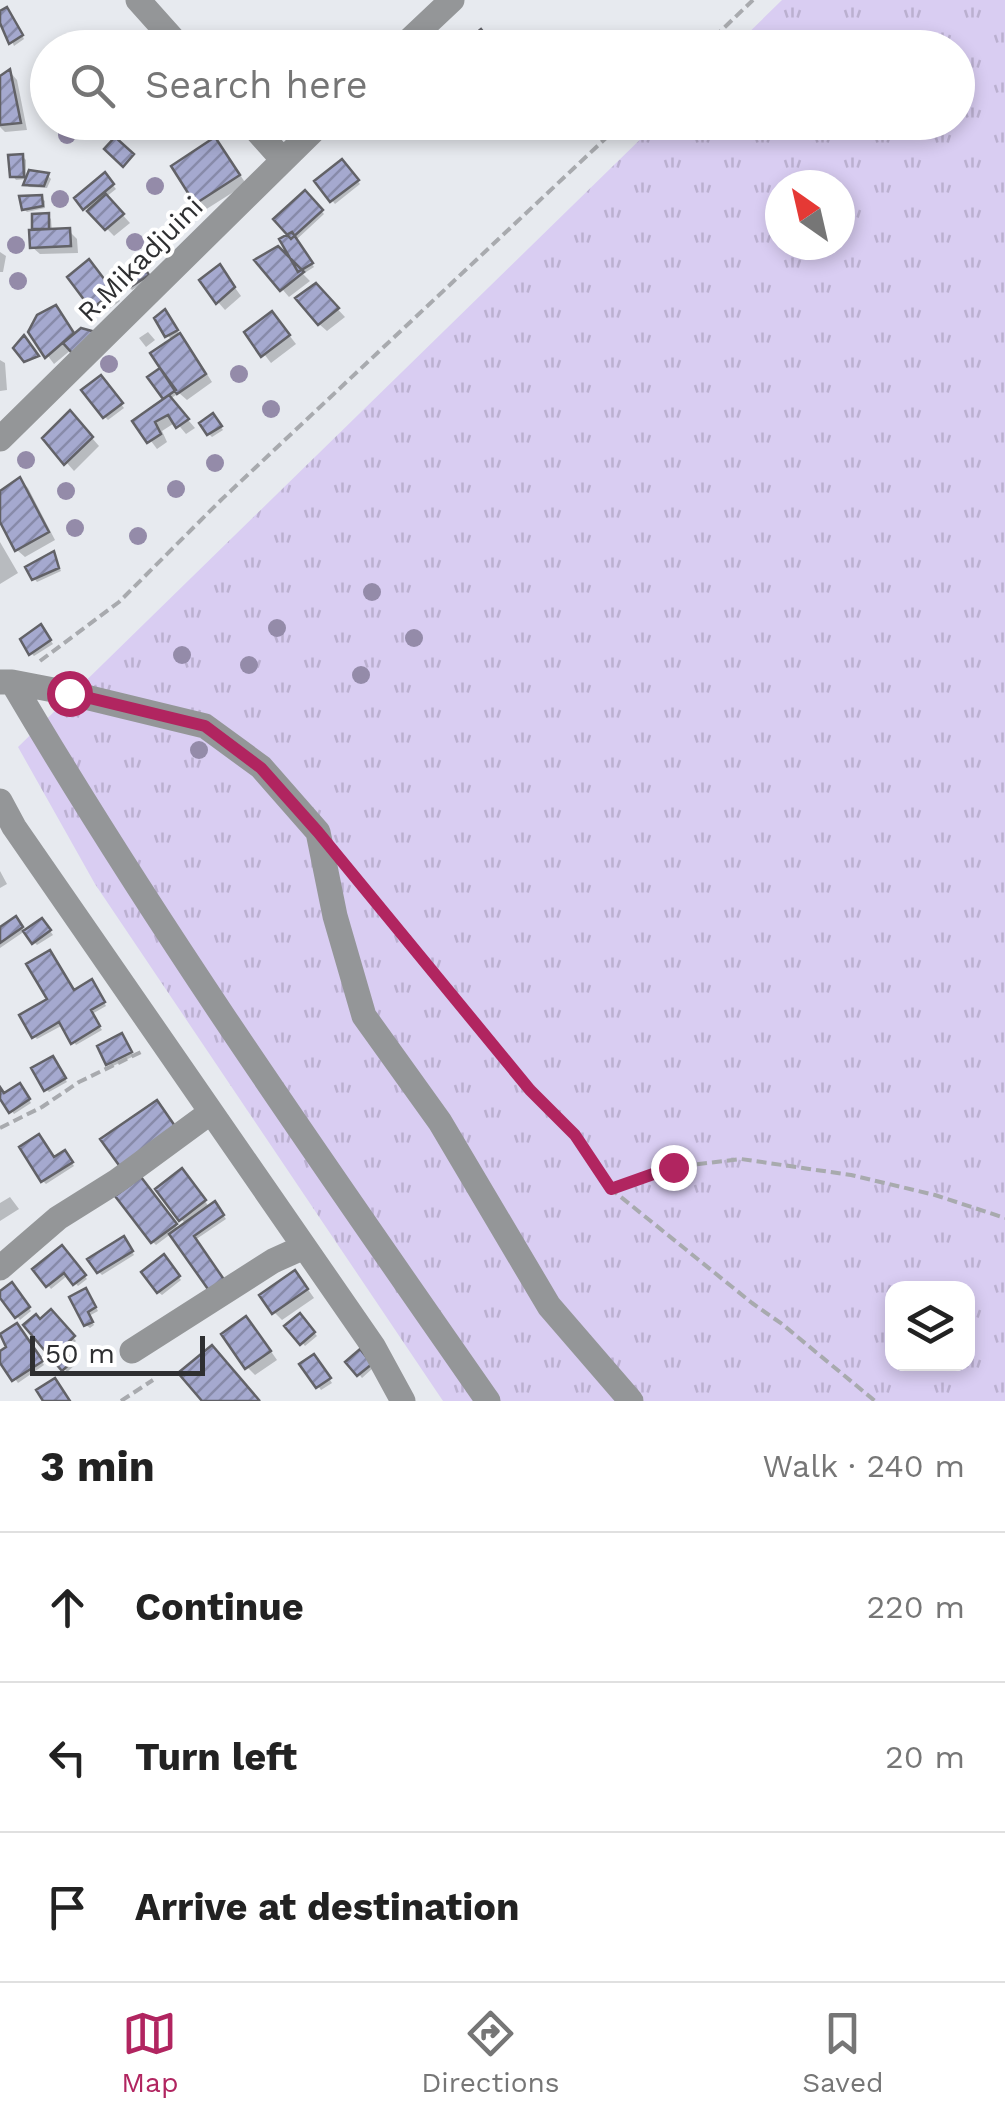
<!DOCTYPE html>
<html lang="en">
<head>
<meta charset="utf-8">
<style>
	body { margin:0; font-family:"Work Sans",sans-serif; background:#f6f6f6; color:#222 }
	.controls { position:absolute; right:30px; bottom:30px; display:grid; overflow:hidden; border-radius:20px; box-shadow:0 5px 15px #0003 }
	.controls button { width:90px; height:90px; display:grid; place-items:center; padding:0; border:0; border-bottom:2px solid #e0e0e0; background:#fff; color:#222; font:50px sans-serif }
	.compass { position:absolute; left:765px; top:170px; width:90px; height:90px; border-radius:50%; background:#fff; box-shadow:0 5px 15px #0003; rotate:326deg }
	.scale { position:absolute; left:30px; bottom:25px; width:175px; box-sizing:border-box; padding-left:10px; border:5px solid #2e2f31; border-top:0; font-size:28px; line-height:35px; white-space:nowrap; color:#2e2f31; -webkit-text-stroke:8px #fff; paint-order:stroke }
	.stop { position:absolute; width:30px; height:30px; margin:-22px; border:8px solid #b12560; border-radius:50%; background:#fff }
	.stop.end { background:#b12560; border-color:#fff; box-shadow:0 2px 10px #0008 }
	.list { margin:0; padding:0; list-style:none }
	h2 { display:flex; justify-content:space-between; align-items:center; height:130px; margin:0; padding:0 40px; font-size:42px }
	h2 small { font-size:32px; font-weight:400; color:#767676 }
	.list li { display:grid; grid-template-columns:65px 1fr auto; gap:30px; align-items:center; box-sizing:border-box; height:150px; padding:0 40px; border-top:2px solid #e0e0e0 }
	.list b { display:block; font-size:38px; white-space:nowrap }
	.list em { font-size:32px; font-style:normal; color:#767676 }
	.icon { flex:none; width:55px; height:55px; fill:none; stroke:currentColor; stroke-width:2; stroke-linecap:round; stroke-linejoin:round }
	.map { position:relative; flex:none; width:1005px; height:1401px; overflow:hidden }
	.search { position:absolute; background:#fff; box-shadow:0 5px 15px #0003; left:30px; right:30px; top:30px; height:110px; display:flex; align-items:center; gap:25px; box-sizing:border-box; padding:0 35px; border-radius:55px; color:#767676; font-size:38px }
	.sheet { height:580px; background:#fff }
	nav { display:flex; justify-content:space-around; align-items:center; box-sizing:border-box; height:140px; border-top:2px solid #e0e0e0; background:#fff; font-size:28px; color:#767676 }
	nav a { display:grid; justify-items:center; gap:5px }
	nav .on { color:#b12560 }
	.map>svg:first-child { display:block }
	.grass { fill:url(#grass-tufts); fill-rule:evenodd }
	.shadow { fill:#0003 }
	.building { fill:url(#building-hatch); stroke:#626267; stroke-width:2.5 }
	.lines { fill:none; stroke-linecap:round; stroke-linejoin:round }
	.path { stroke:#a8aaae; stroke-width:4; stroke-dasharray:10 5; stroke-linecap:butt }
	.minor { stroke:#949698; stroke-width:25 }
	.tree { fill:#948ba9 }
	.route { stroke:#b12560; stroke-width:12 }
	.labels { text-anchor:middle; stroke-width:8; stroke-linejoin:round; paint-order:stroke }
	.street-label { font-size:28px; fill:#2e2f31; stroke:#fff }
</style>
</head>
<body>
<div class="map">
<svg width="1005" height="1401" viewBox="0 0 1005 1401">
	<defs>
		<pattern id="grass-tufts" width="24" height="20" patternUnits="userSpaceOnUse" patternTransform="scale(2.5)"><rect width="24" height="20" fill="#d9cdf2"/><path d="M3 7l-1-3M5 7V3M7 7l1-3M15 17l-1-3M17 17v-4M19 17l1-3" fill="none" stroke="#bbb0d0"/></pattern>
		<pattern id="building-hatch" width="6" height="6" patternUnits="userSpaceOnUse" patternTransform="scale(2.5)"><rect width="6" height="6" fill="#a5a9cf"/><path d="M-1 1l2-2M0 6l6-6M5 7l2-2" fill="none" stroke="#878aa9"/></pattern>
	</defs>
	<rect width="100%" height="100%" fill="#e7eaef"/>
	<path class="grass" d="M782,0H1005V1401H443L95,884L18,747L657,123L958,122V48L734,47ZM780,185H840V245H780ZM892,1288H968V1364H892Z"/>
	<path class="shadow" d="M0,13H10L24,39L14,46Z
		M10,72L17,80L27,130L5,132L0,127V78Z
		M215,140L223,148L246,184L205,210L197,203Z
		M22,156L26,160V179L16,180L13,176Z
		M342,162L360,184L335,204L317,182Z
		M47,175L51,179L47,188L29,187L26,184Z
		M105,176L116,189L106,197L130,223L114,236L77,198Z
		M305,194L324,214L296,240L314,267L303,274L310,281L289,297L258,261L296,267L291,235Z
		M41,198L45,201V208L27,212L24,209Z
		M48,216L51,219L52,232L69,231L77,239L78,253L40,254L32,247L39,232L35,228Z
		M0,252L6,256L3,272H0Z
		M220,267L241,296L225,310L218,302Z
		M96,270L120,301L100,316L93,308Z
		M145,270L150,279L132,290L121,278Z
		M316,286L345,317L327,331L319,324Z
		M56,308L76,336L72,349L54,364L30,332Z
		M168,315L179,334L178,335L188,344L212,382L187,400L179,393L170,399L195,428L186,434L176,422L162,431L167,442L157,449L136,421L167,399L151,377L163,369L173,341L167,335Z
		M279,322L296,344L271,363L247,332Z
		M148,332L155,340L146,347L139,338Z
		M0,360L5,363L7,390L0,391Z
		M104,382L124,408L108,420L105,417Z
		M216,420L223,430L212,437L209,434Z
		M77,421L99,446L74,471L45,438Z
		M20,480L28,488L55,540L25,557L17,550L0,517V494Z
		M0,542L18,573L0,584Z
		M53,554L61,571L37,582L34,578Z
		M43,630L53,644L34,656L31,653Z
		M0,871L7,884L0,888Z
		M19,922L25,931L0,948V930Z
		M45,924L53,935L37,945L34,942Z
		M95,986L106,1006L92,1014L102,1030L76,1045L63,1025L37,1039L34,1036L50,1000Z
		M122,1036L134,1056L111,1067L100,1047Z
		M55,1062L67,1082L49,1092L46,1089Z
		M0,1089L4,1096L23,1089L31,1103L14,1114L3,1099L0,1101Z
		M68,1157L74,1166L46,1184L43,1181L55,1160Z
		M185,1175L210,1208H218L226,1219L195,1240L172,1233L156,1245L153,1242L144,1183L179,1230L186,1224L181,1219Z
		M10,1197L19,1209L0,1221V1203Z
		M127,1243L134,1255L102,1275L99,1272Z
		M62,1248L87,1279L78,1286L68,1275L51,1289L35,1270Z
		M167,1261L181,1280L162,1295L158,1292Z
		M302,1281L314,1298L282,1320L274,1312Z
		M14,1288L31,1311L20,1320L0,1294Z
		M89,1294L98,1311L89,1316L94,1325L90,1328L86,1325Z
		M51,1312L76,1341L63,1353L74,1366L67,1372L27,1325L40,1322Z
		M300,1316L317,1336L305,1346L288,1326Z
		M254,1327L277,1360L255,1375L247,1367Z
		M20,1329L44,1365L18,1383L0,1358V1354L10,1348Z
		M360,1353L373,1368L362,1378L349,1362Z
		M317,1360L332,1383L321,1390L303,1365Z"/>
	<path class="building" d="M7,7L23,35L9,44L0,23V11Z
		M481,29L496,48H457Z
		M10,69L21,123L0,125V76Z
		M115,137L134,154L123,167L104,149Z
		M215,137L240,175L195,204L171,166Z
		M23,154L24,177H10L8,155Z
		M342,159L359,180L330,202L314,181Z
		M29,170L49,173L44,186L23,185Z
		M105,172L114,184L83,210L74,198Z
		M305,190L323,210L291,239L273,219Z
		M106,194L124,214L105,230L87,211Z
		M42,195L43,206L22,210L19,196Z
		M49,213V229H32V214Z
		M70,228L71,246L30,248L29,230Z
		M292,232L313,263L298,272L279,239Z
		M278,246L304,272L280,291L254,260Z
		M89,259L114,292L91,309L67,277Z
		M142,264L149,275L127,289L117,277Z
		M220,264L235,287L216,304L199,280Z
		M316,283L339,308L318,325L295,298Z
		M56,305L74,333L45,358L28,332L37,315Z
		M165,309L178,330L165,337L154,318Z
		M272,311L290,335L261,357L244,332Z
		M81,328L103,334L73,354L63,343Z
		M180,333L206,374L177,394L150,353Z
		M24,335L39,356L24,362L13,348Z
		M160,368L176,390L163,399L147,377Z
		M101,375L123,403L103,418L81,390Z
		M169,395L189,419L176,428L168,415L155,422L161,434L147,443L132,421Z
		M70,410L93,437L64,465L42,438Z
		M213,413L222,426L207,435L199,423Z
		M20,477L49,532L15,551L0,522V491Z
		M54,551L59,568L32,580L25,567Z
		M41,624L51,640L29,655L20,639Z
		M16,916L23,927L0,943V927Z
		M42,918L51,930L32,944L23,931Z
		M50,950L74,990L92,979L105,1002L91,1010L100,1026L71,1044L59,1022L32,1038L19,1015L47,999L26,964Z
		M122,1033L132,1052L106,1065L97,1046Z
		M53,1056L66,1078L44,1091L31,1068Z
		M20,1083L30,1099L9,1113L0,1099V1087L4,1093Z
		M157,1100L177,1129L121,1168L100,1139Z
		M39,1134L54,1157L65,1150L73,1162L41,1182L19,1147Z
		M182,1168L206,1200L179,1221L155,1189Z
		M141,1177L177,1224L151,1243L115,1196Z
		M215,1201L224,1215L194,1236L225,1281L210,1292L169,1234Z
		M124,1236L133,1251L97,1273L87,1259Z
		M62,1245L86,1275L73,1285L64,1273L46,1287L32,1269Z
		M164,1254L180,1276L157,1293L141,1272Z
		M295,1270L308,1289L272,1314L259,1295Z
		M12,1282L30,1307L15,1318L0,1298V1291Z
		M86,1288L96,1307L88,1312L93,1322L84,1326L69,1297Z
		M51,1309L75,1336L62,1348L73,1361L62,1371L23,1325L36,1314L40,1319Z
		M300,1313L315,1332L300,1345L284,1326Z
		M246,1316L271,1351L245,1369L221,1334Z
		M17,1323L43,1361L12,1381L0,1363V1351L6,1347L0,1334Z
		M212,1345L259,1400L257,1401H202L178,1373Z
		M360,1349L372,1364L357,1376L345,1362Z
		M314,1354L331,1378L316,1388L299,1364Z
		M55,1378L70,1401H43L36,1390Z"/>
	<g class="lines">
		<path class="path" d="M703,48L753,0
			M40,661L119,602L221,500L623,122
			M353,875L529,1090L575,1135L611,1189L752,1303L782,1324L875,1401
			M0,1128L42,1107L79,1082L141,1052
			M611,1189L673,1167L741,1159L851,1175L935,1195L1005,1218
			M121,1401L153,1380"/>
		<path class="minor" d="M138,0L181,48
			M401,48L452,0
			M249,122L283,160
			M0,439L322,122
			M0,682H12L69,693L205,726L261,767L318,832L335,916L364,1016L440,1122L549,1306L631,1401
			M12,682C158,930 324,1165 488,1401
			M0,801L14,827L373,1346L403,1401
			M0,1268L58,1218L117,1181L211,1112
			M132,1351L273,1261L304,1247"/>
	</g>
	<g class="tree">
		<circle cx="67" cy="135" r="9"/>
		<circle cx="155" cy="186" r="9"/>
		<circle cx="60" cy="199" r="9"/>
		<circle cx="135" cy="242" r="9"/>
		<circle cx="16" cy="245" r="9"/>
		<circle cx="18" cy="281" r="9"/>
		<circle cx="109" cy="364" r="9"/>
		<circle cx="239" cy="374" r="9"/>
		<circle cx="271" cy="409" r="9"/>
		<circle cx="26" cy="460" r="9"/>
		<circle cx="215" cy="463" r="9"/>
		<circle cx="176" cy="489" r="9"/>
		<circle cx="66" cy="491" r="9"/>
		<circle cx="75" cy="528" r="9"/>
		<circle cx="138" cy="536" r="9"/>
		<circle cx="372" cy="592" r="9"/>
		<circle cx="277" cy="628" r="9"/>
		<circle cx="414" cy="638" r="9"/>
		<circle cx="182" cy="655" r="9"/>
		<circle cx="249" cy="665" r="9"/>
		<circle cx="361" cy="675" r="9"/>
		<circle cx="199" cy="750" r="9"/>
	</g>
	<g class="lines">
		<path class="route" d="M69,693L205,726L261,768L318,832L530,1090L575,1135L611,1189L673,1167"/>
	</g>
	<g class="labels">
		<g class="street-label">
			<text transform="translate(140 259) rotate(-45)" y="10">R.Mikadjuini</text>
		</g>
	</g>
</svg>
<div class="controls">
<button><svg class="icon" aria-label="layers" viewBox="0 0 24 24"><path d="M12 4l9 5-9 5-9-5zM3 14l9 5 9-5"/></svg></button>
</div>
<svg class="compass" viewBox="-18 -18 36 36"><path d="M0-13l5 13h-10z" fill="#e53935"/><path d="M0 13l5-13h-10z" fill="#767676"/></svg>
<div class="scale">50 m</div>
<div class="stop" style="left:69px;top:693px"></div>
<div class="stop end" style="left:673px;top:1167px"></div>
<div class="search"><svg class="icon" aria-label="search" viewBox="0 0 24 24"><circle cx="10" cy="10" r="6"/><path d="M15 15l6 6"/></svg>Search here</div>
</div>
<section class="sheet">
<h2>3 min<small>Walk · 240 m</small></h2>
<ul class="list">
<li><svg class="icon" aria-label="ahead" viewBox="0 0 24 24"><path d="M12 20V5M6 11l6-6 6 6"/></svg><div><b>Continue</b></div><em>220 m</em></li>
<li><svg class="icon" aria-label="left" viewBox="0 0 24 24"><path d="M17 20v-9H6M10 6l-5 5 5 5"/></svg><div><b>Turn left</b></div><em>20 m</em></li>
<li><svg class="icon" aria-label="arrive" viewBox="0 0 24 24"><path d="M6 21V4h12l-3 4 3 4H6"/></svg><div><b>Arrive at destination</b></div></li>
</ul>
</section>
<nav>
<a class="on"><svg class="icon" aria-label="map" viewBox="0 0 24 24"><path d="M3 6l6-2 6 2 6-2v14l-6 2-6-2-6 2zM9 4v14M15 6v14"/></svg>Map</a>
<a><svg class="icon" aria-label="directions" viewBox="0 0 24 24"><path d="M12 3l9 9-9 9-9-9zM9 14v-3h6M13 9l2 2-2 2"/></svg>Directions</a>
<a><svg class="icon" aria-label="saved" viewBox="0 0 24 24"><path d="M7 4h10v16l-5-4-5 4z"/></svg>Saved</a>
</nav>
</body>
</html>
